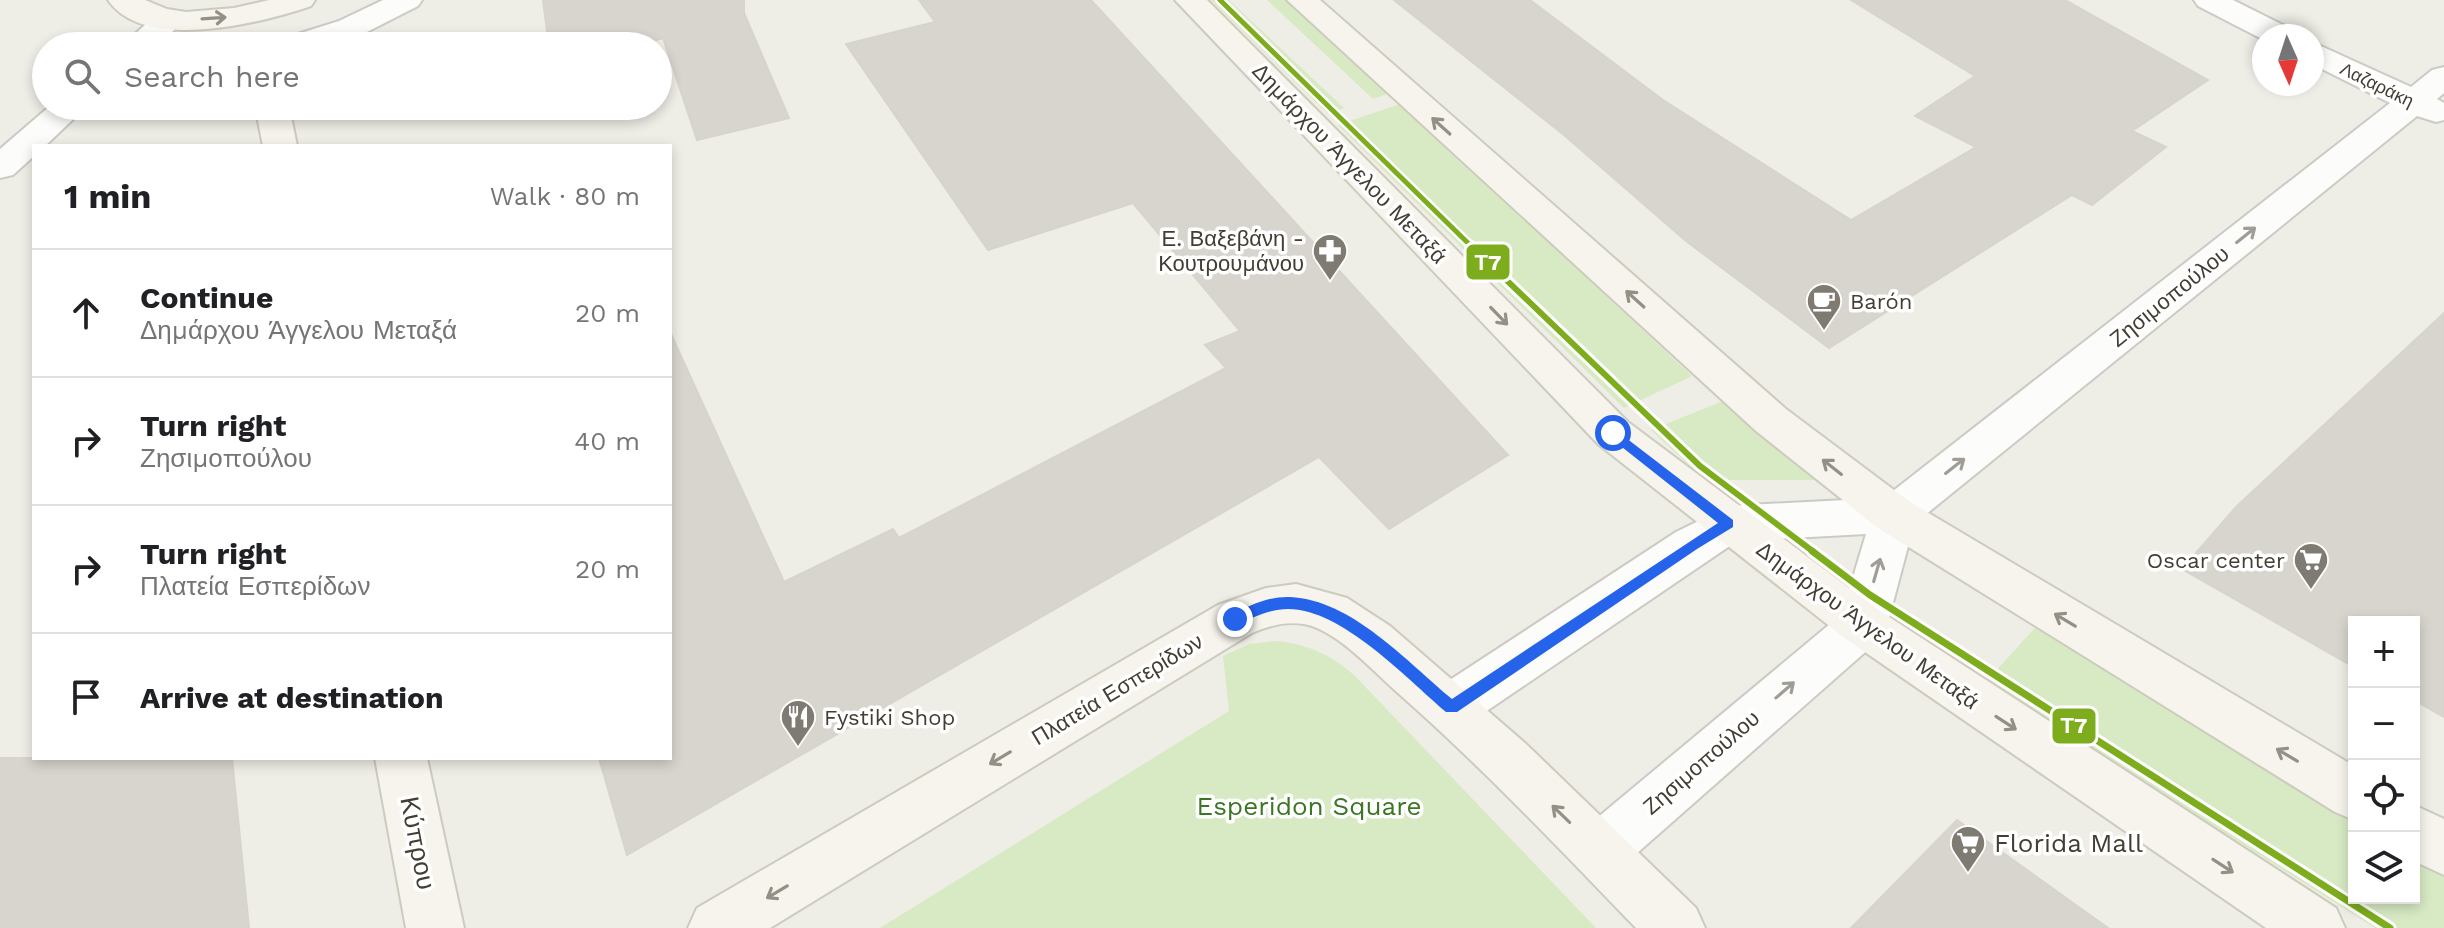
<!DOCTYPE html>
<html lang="en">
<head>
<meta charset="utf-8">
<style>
	body { margin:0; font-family:"Work Sans",sans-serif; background:#f6f6f6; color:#202124 }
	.controls { position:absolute; right:24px; bottom:24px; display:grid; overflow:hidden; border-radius:0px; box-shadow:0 4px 12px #0003 }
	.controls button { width:72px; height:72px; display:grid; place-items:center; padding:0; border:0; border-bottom:2px solid #e0e0e0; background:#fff; color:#202124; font:40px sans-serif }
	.compass { position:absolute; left:2252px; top:24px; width:72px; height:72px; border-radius:50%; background:#fff; box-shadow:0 4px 12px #0003; rotate:177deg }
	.stop { position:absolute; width:24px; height:24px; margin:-18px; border:6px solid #2563eb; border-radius:50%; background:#fff }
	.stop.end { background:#2563eb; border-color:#fff; box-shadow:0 2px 8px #0008 }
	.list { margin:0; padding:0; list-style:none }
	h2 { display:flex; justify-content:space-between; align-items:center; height:104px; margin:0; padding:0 32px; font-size:34px }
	h2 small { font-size:26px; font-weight:400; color:#757577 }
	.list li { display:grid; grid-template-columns:52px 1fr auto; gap:24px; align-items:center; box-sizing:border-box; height:128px; padding:0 32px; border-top:2px solid #e0e0e0 }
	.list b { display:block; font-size:30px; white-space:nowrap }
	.list p { margin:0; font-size:26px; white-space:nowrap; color:#757577 }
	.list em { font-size:26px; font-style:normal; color:#757577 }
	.icon { flex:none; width:44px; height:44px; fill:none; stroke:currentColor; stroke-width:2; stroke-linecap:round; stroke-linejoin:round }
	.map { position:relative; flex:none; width:2444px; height:928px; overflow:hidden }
	.search { position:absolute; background:#fff; box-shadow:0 4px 12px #0003; left:32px; top:32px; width:640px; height:88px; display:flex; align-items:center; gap:20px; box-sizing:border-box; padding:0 28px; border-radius:44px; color:#757577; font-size:30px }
	.panel { position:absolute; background:#fff; box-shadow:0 4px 12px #0003; left:32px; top:144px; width:640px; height:616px; border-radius:0px }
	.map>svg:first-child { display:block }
	.green { fill:#d7eac4 }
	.building { fill:#d7d5ce; stroke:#d6d4cc; stroke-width:2 }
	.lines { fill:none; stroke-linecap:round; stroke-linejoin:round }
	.street-casing { stroke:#cccac4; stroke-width:4 }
	.secondary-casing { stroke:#cdcbbd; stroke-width:4 }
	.street { fill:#fcfcfb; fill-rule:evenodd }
	.secondary { fill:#f6f4ec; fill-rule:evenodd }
	.tram-1-far2-casing { stroke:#fff; stroke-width:10 }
	.tram-1-far1-casing { stroke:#fff; stroke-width:12 }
	.tram-1-casing { stroke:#fff; stroke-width:13 }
	.tram-1-far2 { stroke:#7dac1c; stroke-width:5 }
	.tram-1-far1 { stroke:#7dac1c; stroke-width:6 }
	.tram-1 { stroke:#7dac1c; stroke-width:7 }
	.oneway { stroke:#949086 }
	.oneway2 { stroke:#a09d97 }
	.route { fill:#2563eb }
	.labels { text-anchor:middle; stroke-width:7; stroke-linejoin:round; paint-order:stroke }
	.far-street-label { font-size:18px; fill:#433e33; stroke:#fff }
	.street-label { font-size:22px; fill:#433e33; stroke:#fff }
	.poi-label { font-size:22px; fill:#433e33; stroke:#fff; text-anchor:end }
	.near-park-label { font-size:26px; fill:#3b7625; stroke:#fff }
	.near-street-label { font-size:26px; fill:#433e33; stroke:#fff }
	.near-poi-label { font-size:26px; fill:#433e33; stroke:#fff; text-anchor:start }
	.line-badge { stroke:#fff; stroke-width:3 }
	.badge-label { font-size:22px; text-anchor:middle; font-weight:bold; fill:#fff }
</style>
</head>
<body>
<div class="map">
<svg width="2444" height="928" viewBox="0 0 2444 928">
	<rect width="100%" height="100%" fill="#eeede6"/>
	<path class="green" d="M1211,0H1229L1344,108L1328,114Z
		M1267,0H1285L1387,94L1373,99Z
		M1400,104L1692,376L1624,408L1338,125Z
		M1723,401L1822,480H1705L1651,430Z
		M2040,622L2354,816V898H2414V853L2444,872V928H2375L1986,682Z
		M1277,641C1309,645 1330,654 1354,675L1596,928H880L1229,711L1223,656L1249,644Z"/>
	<path class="building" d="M543,0H744V13L789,118L697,140L663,38L637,46H549Z
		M919,0H1091L1508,455L1389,529L1319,457L627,855L599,758H670V332L784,582L893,529L899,538L1226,368L1205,345L1240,331L1133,203L988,250L846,44L935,22Z
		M1394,0H1530L1663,100L1851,220L1976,147L1915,116L1975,76L1851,0H2065L2208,80L2132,131L2166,147L2092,205L2072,195L1829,348L1686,241L1564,135Z
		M2444,313V717L2414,700V622H2354V667L2182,569L2236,507Z
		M0,758H232L249,928H0Z
		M1957,820L2108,928H1851Z"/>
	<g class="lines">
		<defs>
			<path id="street" d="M383,0H422L418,6L361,35L326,46H277L282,39L339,21Z
				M2194,0H2233L2291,29L2296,36H2264V40L2198,6Z
				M170,10L181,12L186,19L157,46H122L159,12Z
				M2312,42L2411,87L2432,70L2444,67V93L2437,99L2444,103V120L2436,122L2417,116L1914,524L1887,625L1880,639L1619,869L1599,877L1579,869L1571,851L1579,833L1842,614L1866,534L1737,541L1469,723L1451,729L1433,723L1425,707L1433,691L1676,532L1729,506L1884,498L2390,103L2312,64Z
				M50,106H87L45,146H34V156L13,175L0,178V149Z"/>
			<path id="secondary" d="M108,0H145L167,9L186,12L234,8L269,0H315L311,6C261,23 144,53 108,0Z
				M1175,0H1207L1628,422L1880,611L2336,908L2345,928H2266L1846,639L1598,444Z
				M1287,0H1320L1786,409L1910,502L2354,766V820L2335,812L1878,528L1756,431Z
				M255,106H289L297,146H263Z
				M1296,584L1347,598L1390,626L1526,744L1696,908L1705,928H1636C1559,848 1482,767 1398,693C1373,671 1348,642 1317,628C1296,619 1272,624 1252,633L770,928H688L697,908L1218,605L1266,588Z
				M375,758H427L464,928H406Z
				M2414,805L2444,819V875L2414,861Z"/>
		</defs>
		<use href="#street" class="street-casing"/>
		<use href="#secondary" class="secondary-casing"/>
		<use href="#street" class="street"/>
		<use href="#secondary" class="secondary"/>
		<defs>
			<path id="tram-1-far2" d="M1220,0L1473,248"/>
			<path id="tram-1-far1" d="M1471,246L1700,466L1815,553"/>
			<path id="tram-1" d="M1812,551L1870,595L2390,928"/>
		</defs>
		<use href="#tram-1-far2" class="tram-1-far2-casing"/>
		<use href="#tram-1-far1" class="tram-1-far1-casing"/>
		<use href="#tram-1" class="tram-1-casing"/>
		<use href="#tram-1-far2" class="tram-1-far2"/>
		<use href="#tram-1-far1" class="tram-1-far1"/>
		<use href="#tram-1" class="tram-1"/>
	</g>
	<defs><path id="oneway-shaft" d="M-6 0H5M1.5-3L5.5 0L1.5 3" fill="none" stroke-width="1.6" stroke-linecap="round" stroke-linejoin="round" transform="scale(2)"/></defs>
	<g class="oneway">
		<use href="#oneway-shaft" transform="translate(214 18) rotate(-4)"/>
		<use href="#oneway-shaft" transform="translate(1441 126) rotate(-138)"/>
		<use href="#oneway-shaft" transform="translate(1635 299) rotate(-138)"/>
		<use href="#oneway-shaft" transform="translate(1499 316) rotate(46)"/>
		<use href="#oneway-shaft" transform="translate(1832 467) rotate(-142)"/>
		<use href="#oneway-shaft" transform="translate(2065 620) rotate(-149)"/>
		<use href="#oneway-shaft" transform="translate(2006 723) rotate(33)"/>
		<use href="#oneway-shaft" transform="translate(2287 755) rotate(-149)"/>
		<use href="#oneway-shaft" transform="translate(1000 758) rotate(149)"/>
		<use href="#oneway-shaft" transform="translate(1561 814) rotate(-136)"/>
		<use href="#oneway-shaft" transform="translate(2223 866) rotate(33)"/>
		<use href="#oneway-shaft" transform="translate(777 892) rotate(149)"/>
	</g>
	<g class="oneway2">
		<use href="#oneway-shaft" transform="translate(2246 235) rotate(-39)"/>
		<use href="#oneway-shaft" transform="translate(1955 466) rotate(-38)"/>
		<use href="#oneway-shaft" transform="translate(1877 570) rotate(-74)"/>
		<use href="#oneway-shaft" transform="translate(1785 690) rotate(-41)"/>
	</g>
	<path class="route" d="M1613,428L1733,520V527L1697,549L1457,712H1446C1406,678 1342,609 1288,609C1269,609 1253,618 1235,625L1230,623V615C1249,606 1269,596 1290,597C1352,600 1406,661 1452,699L1718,523L1608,436V429Z"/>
	<defs>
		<symbol id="pharmacy-pin" viewBox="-11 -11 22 30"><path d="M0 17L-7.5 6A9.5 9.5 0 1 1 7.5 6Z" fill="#7f7b72" stroke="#fff"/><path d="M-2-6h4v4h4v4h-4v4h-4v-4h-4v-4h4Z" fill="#fff"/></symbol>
		<symbol id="cafe-pin" viewBox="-11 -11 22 30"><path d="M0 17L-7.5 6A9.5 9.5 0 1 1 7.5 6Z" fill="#7f7b72" stroke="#fff"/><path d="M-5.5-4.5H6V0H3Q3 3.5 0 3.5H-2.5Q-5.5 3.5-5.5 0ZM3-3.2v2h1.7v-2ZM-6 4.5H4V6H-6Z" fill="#fff"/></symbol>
		<symbol id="supermarket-pin" viewBox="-11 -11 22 30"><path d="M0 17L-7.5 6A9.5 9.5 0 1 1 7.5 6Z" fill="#7f7b72" stroke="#fff"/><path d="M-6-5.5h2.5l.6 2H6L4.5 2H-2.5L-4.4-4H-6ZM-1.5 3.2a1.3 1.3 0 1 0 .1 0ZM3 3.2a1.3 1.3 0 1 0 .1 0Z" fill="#fff"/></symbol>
		<symbol id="restaurant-pin" viewBox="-11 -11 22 30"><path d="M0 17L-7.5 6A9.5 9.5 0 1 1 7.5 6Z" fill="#7f7b72" stroke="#fff"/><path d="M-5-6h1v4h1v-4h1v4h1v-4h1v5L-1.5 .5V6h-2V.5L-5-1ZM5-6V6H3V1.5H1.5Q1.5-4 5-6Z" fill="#fff"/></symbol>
	</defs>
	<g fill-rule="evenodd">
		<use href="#pharmacy-pin" x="1310" y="231" width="40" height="54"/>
		<use href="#cafe-pin" x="1804" y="281" width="40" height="54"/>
		<use href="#supermarket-pin" x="2291" y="540" width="40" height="54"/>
		<use href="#restaurant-pin" x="778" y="697" width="40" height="54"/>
		<use href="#supermarket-pin" x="1948" y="823" width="40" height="54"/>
	</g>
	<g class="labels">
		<g class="far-street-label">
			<text transform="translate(2377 85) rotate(26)" y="6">Λαζαράκη</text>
		</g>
		<g class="street-label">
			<text transform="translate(1350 163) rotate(46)" y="8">Δημάρχου Άγγελου Μεταξά</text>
			<text transform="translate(2169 296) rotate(-39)" y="8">Ζησιμοπούλου</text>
			<text transform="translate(1868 625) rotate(36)" y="8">Δημάρχου Άγγελου Μεταξά</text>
			<text transform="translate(1117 689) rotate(-31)" y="8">Πλατεία Εσπερίδων</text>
			<text transform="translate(1701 762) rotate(-41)" y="8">Ζησιμοπούλου</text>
		</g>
		<g class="poi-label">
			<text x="1304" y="246">Ε. Βαξεβάνη -<tspan x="1304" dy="25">Κουτρουμάνου</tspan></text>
			<text x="1850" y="309" text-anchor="start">Barón</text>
			<text x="2285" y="568">Oscar center</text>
			<text x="824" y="725" text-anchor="start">Fystiki Shop</text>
		</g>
		<g class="near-park-label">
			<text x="1309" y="815">Esperidon Square</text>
		</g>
		<g class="near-street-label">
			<text transform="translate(418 843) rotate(79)" y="9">Κύπρου</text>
		</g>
		<g class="near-poi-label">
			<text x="1994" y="852">Florida Mall</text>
		</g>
	</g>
	<g class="line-badge">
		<rect x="1465" y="243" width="46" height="38" rx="8" fill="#7dac1c"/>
		<rect x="2051" y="707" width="46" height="38" rx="8" fill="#7dac1c"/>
	</g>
	<g class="badge-label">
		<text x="1488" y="270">Τ7</text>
		<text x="2074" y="733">Τ7</text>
	</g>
</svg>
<div class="controls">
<button>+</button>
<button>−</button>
<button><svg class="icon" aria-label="locate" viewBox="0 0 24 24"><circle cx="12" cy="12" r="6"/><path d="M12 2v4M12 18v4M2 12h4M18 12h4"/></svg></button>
<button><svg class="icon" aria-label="layers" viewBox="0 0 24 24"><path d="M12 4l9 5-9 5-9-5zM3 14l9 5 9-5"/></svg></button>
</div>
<svg class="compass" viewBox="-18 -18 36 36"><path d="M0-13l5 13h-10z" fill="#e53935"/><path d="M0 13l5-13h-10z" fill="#757577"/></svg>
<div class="stop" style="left:1613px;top:433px"></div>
<div class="stop end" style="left:1235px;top:619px"></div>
<div class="search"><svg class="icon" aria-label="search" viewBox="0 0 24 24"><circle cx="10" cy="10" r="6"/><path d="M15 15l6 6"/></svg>Search here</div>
<section class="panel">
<h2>1 min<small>Walk · 80 m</small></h2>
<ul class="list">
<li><svg class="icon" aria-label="ahead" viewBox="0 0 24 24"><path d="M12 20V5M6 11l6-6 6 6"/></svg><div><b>Continue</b><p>Δημάρχου Άγγελου Μεταξά</p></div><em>20 m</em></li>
<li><svg class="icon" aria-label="right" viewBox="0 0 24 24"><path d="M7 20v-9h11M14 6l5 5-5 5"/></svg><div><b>Turn right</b><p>Ζησιμοπούλου</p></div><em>40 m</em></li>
<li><svg class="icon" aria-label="right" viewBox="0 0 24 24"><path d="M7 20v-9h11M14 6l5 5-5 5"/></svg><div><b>Turn right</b><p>Πλατεία Εσπερίδων</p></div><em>20 m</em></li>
<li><svg class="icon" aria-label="arrive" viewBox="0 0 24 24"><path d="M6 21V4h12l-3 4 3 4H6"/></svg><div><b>Arrive at destination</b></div></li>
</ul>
</section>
</div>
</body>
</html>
